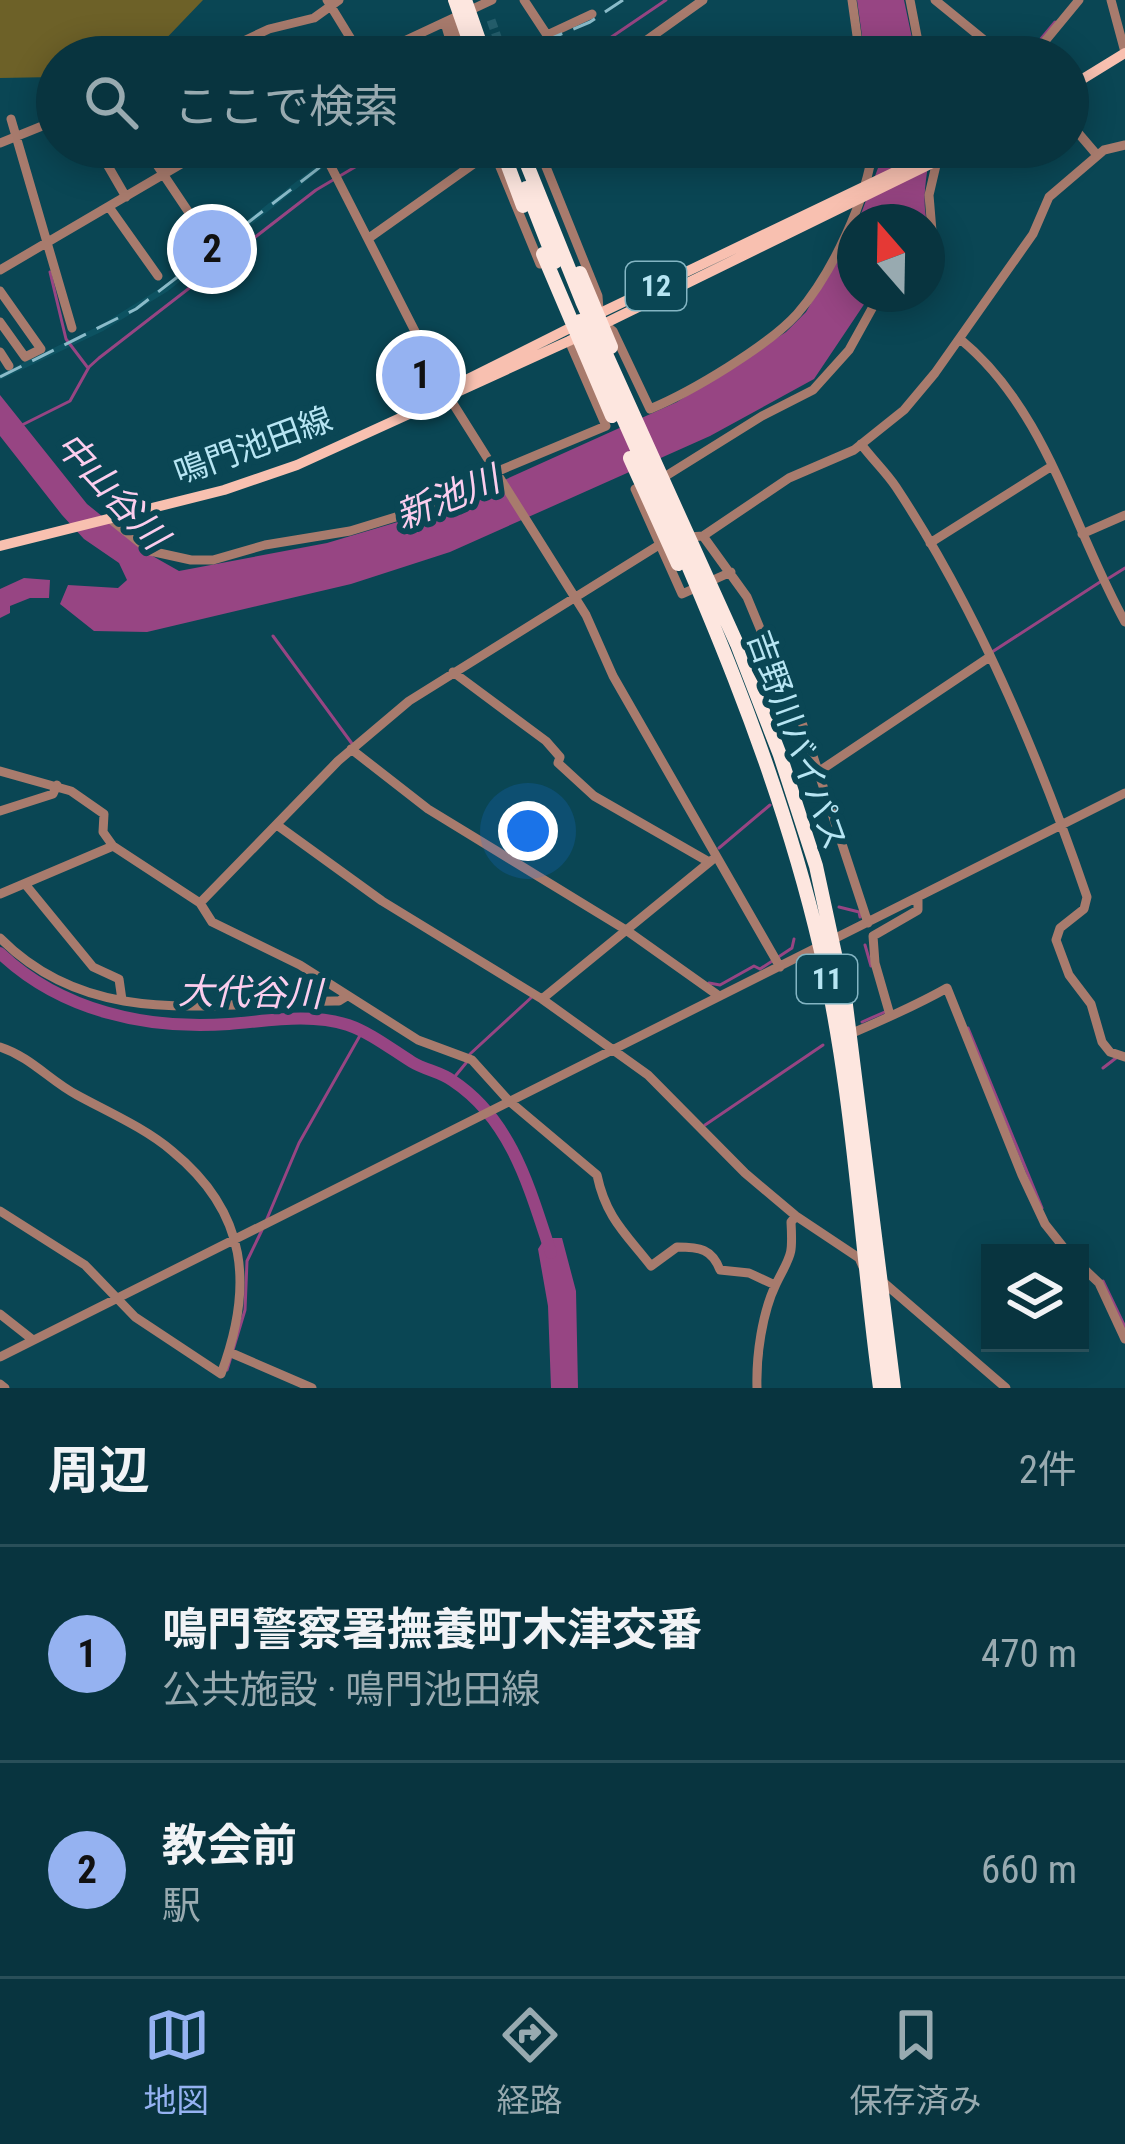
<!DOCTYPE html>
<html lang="ja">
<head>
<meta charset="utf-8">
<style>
	body { margin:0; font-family:"Roboto Condensed","Noto Sans JP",sans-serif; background:#163f4a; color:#f1f3f6 }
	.controls { position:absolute; right:36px; bottom:36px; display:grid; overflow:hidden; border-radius:0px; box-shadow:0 6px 30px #0003 }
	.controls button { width:108px; height:108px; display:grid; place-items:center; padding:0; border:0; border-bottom:3px solid #294f59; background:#08343f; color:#f1f3f6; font:60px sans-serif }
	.compass { position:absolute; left:837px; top:204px; width:108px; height:108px; border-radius:50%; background:#08343f; box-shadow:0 6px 30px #0003; rotate:340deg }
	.you { position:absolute; left:528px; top:831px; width:42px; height:42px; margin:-30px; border:9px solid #fff; border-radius:50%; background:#1a73e8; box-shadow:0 0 0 18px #1a73e833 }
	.badge { display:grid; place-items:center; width:78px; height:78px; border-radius:50%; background:#95b2f1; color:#111; font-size:39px; font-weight:700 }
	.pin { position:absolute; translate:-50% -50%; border:6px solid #fff; box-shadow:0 3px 12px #0006 }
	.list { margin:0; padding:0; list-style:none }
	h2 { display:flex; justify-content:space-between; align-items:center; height:156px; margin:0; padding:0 48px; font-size:51px }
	h2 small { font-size:39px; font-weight:400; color:#98aab0 }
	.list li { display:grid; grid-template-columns:78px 1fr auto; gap:36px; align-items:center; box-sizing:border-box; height:216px; padding:0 48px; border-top:3px solid #294f59 }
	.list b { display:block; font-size:45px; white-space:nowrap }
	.list p { margin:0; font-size:39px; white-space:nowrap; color:#98aab0 }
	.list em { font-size:39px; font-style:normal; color:#98aab0 }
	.icon { flex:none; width:66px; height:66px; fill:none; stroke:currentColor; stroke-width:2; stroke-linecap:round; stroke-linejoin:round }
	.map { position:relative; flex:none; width:1125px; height:1388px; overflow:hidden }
	.search { position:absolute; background:#08343f; box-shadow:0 6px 30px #0003; left:36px; right:36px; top:36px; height:132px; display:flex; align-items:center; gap:30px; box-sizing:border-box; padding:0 42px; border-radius:66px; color:#98aab0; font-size:45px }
	.sheet { height:588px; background:#08343f }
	nav { display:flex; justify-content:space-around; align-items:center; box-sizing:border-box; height:168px; border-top:3px solid #294f59; background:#08343f; font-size:33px; color:#98aab0 }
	nav a { display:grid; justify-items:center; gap:6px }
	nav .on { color:#95b2f1 }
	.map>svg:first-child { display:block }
	.built { fill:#0d5261 }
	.green { fill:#6d6128 }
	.water { fill:#974583 }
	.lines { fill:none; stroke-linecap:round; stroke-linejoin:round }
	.stream { stroke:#974583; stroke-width:3 }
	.river { stroke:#974583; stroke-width:12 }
	.minor-tunnel { stroke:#245e6c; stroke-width:9; stroke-dasharray:9 4.5; stroke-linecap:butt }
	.minor { stroke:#a87b6d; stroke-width:9 }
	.major { stroke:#f8c0b0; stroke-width:10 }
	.highway { stroke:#fde6df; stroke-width:14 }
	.rail { stroke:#8abbc9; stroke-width:3; stroke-dasharray:24 12; stroke-linecap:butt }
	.labels { text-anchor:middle; stroke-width:12; stroke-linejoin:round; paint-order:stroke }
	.shield { fill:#0a4654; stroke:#83b5c3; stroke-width:3 }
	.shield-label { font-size:30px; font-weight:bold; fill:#b7e5f3 }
	.street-label { font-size:33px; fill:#b7e5f3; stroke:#0a4654 }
	.water-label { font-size:36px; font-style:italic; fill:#fbcded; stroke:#0a4654 }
</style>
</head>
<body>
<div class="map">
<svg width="1125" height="1388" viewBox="0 0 1125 1388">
	<rect width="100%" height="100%" fill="#0a4654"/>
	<path class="built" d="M340,147H349L168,291L103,331L0,380V374L101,325L164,286Z"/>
	<path class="green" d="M0,0H203L157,48L84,45L72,57H57L55,77L0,78Z"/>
	<path class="water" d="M857,0H904L916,57H865Z
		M878,147H930C928,174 921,196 927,222H858L878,168Z
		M855,228V294H871L814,379L710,436L450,552L351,584L147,632L94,631L60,604L68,585L118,588L127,580L119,563L84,539L62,515L0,436V395L87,504L149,554L179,571L327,543L438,510L677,402L786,332L806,312Z
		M24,578L50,580L49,598H30L10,606V613L0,618V589Z
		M545,1238H562L576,1291L578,1388H551L548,1306L538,1249Z"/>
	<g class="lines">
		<path class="stream" d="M582,57L666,0
			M1026,57L1055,22
			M50,272L66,339L88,368
			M22,425L70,401L89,367L99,358L316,190L389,147
			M1109,578L1125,568
			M273,636L353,745
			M992,652L1100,582
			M801,779L814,769
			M719,848L770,805
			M839,907L859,912L860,917
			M865,945L871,966
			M709,983L720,985L754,966L760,969L792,948L794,939
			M862,1022L887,1011
			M968,1028L1042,1208
			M470,1054L533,996
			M1103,1068L1116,1058
			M452,1080L466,1063
			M705,1125L823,1045
			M266,1221L299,1143L362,1032
			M1103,1281L1125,1327
			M227,1370L245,1310L247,1261L262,1230"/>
		<path class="river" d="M0,953C61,1011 147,1030 229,1024C268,1021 310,1013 348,1025C371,1033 391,1049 412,1062C425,1070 441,1072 453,1081C512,1120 530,1190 551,1253"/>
		<path class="minor-tunnel" d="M491,20L504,57"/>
		<path class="minor" d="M327,0L362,57
			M524,0L547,35L592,14
			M852,0L860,57
			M910,0L921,57
			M935,0L1005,57
			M1111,0L1125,52
			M453,20L464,57
			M445,23L455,57
			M180,57L214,55L269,29L314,18L339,0
			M379,57L402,42L492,0
			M573,57L597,42
			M623,57L703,0
			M1032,57L1079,0
			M11,119L72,328
			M1068,121L1097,155
			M0,143L57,120
			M97,147L126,197
			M145,147L208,241
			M321,147L447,394L586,615L613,676L780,967
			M538,147L598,296L599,310
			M493,150L540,264
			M109,207L158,276
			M369,238L496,148
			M927,238L932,231L929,195L937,161
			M0,270L210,147
			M0,291L41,349L25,357L0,322
			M603,323L613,331L650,409C691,392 768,346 797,314C832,274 867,199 873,147
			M960,339C1047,410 1072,527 1125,622
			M0,352L9,366
			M861,444C872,459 886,472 896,487C978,611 1039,756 1087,897L1084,909L1060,928L1056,940L1069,975L1091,1004L1102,1042L1110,1052L1125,1057
			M661,479L762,416L813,390L849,350L880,294
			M645,485L635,489L682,594L731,572
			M109,518L150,551L191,560H213L265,545L350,531L422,509L496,472L606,426L569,341
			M1082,534L1125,515
			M703,536L747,597L781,679L790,686L868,923
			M689,537L703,536L789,478L854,450L904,410L935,373L1033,234L1049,197L1104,150L1125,145
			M930,543L1052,466
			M453,672L546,741L560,757L558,763L594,796L709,862
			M351,749L428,809L626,930L719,996
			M0,771L71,791L104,814L103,832L113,846
			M818,772L988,658
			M0,811L53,794L57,785
			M277,825L382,901L542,999L648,1075L745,1173L796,1216L859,1258L863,1267
			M25,884L93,967L119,979L122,1000
			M0,894L113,846L200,903L338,761L409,701L659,545L672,541
			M200,903L212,922L300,965L418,1040L472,1060L509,1101L597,1175C606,1218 626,1234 651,1266L677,1247C700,1247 712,1249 720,1270L749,1273L775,1285
			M0,938C95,1034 220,1000 339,1001L347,996
			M542,999L712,860
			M890,1015L875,963L873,936L918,910V899
			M850,1034C883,1020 915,1006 947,988L1022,1175L1045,1224L1068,1253
			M0,1047C31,1057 49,1080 77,1095C108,1112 145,1128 172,1151C248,1213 254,1286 221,1374L135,1317L85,1265L0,1211
			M1080,1265L1099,1283L1125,1339
			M883,1282L1006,1388
			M0,1314L33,1340
			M229,1352L312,1388
			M0,1357L1125,793
			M0,1384L5,1388
			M757,1388C756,1356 762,1313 776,1284C791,1254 793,1257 791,1222L796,1216"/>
		<path class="major" d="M1068,88L1125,53
			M592,317L947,147
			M450,392L458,384L576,325
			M0,546L224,490L297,465L569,341L965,147"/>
		<path class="highway" d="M455,0L475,57
			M465,0L485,57
			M501,147L523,206
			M520,147L582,301L737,644L780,755L816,866L846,1005L894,1388
			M526,188L555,262
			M543,254L612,416
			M580,273L611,347
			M580,321C670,526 769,728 820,947C854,1091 860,1242 880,1388
			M630,458L678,564"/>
		<path class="rail" d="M507,57L590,22L623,0
			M0,377L136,309L346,147"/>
	</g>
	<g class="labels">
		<g class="shield">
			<rect x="626" y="262" width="60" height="48" rx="9"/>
			<rect x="797" y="955" width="60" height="48" rx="9"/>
		</g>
		<g class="shield-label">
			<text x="656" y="296">12</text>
			<text x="827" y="989">11</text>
		</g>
		<g class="street-label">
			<text transform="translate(253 445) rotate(-20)" y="12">鳴門池田線</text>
			<text transform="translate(798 740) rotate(70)" y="12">吉野川バイパス</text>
		</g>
		<g class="water-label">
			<text transform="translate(112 490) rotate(47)" y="13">中山谷川</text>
			<text transform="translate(447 497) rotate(-22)" y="13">新池川</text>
			<text transform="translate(250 992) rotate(1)" y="13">大代谷川</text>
		</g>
	</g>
</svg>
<div class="controls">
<button><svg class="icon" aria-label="layers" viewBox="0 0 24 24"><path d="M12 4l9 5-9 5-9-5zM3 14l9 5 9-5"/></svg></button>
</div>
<svg class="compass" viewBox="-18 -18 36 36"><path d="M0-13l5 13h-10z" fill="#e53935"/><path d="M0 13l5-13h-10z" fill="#98aab0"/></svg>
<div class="you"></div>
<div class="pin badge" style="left:421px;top:375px">1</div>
<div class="pin badge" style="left:212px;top:249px">2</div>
<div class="search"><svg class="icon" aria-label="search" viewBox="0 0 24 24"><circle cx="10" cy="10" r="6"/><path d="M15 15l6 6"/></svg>ここで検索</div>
</div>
<section class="sheet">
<h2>周辺<small>2件</small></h2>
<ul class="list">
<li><span class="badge">1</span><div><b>鳴門警察署撫養町木津交番</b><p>公共施設 · 鳴門池田線</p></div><em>470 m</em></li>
<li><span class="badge">2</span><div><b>教会前</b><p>駅</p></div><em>660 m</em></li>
</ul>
</section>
<nav>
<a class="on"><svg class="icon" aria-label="map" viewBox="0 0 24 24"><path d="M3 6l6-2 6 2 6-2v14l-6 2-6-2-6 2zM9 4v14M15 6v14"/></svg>地図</a>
<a><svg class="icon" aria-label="directions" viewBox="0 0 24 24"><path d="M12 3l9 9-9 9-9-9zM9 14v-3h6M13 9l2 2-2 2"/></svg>経路</a>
<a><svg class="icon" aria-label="saved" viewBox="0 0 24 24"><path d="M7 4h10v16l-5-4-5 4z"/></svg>保存済み</a>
</nav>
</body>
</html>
